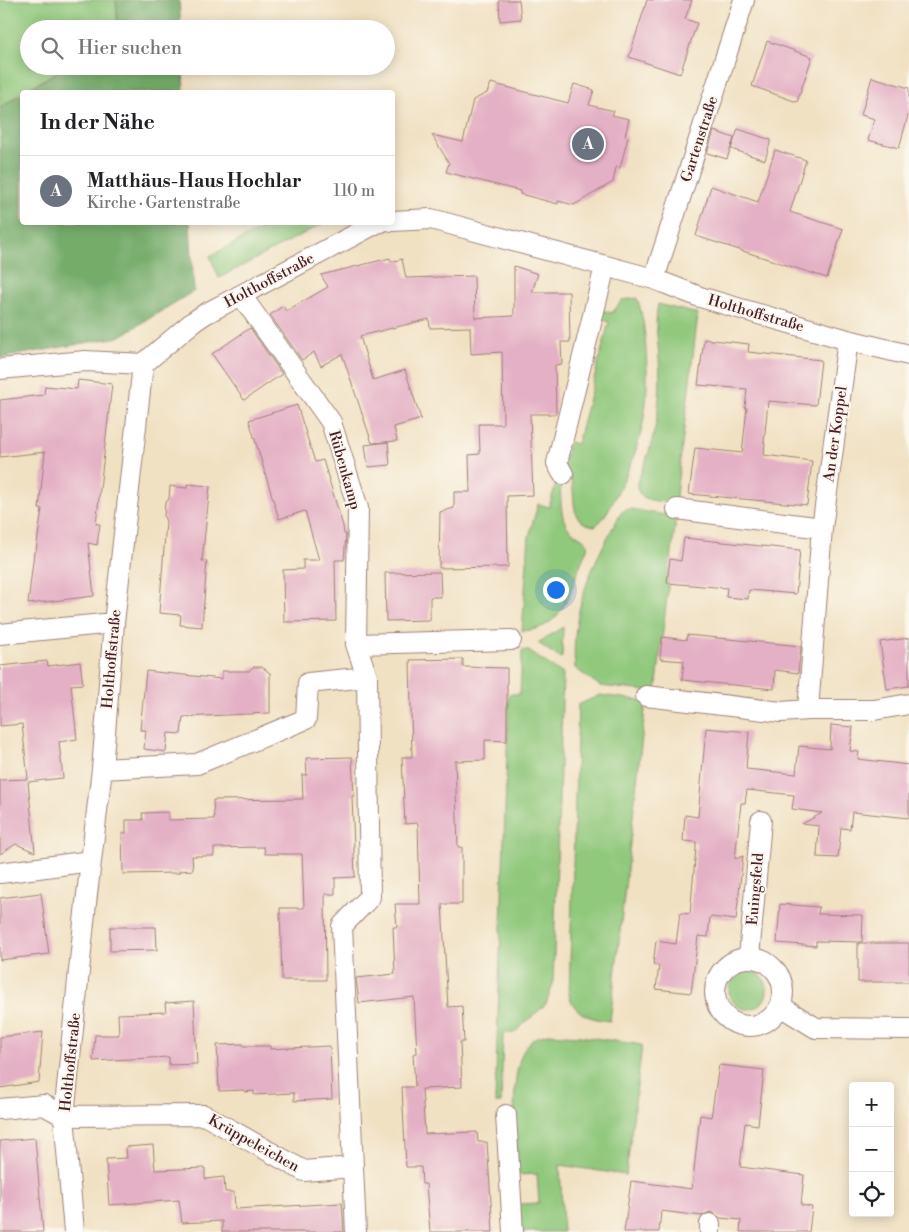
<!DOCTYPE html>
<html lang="de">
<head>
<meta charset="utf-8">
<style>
	body { margin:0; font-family:"Libre Bodoni",serif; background:#f6f6f6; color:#202124 }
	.controls { position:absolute; right:15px; bottom:15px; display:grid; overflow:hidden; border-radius:5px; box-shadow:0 2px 12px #0003 }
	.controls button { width:45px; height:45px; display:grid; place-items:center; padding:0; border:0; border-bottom:1px solid #e0e0e0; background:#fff; color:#202124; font:25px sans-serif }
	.you { position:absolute; left:555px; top:589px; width:18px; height:18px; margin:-12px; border:4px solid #fff; border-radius:50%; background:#1a73e8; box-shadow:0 0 0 8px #1a73e833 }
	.badge { display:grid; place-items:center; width:32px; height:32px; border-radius:50%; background:#c8321e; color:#fff; font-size:16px; font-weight:700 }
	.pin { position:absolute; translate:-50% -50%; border:2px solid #fff; box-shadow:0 1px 5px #0006 }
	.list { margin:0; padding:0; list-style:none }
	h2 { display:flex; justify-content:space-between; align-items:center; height:65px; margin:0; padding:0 20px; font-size:21px }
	h2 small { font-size:16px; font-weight:400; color:#757577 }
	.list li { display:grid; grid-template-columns:32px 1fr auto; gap:15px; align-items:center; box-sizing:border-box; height:70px; padding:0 20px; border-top:1px solid #e0e0e0 }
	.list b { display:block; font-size:19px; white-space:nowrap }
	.list p { margin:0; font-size:16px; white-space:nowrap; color:#757577 }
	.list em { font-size:16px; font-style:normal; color:#757577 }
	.icon { flex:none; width:28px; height:28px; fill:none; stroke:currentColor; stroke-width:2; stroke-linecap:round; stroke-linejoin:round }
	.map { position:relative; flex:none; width:909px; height:1232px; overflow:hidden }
	.search { position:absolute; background:#fff; box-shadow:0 2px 12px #0003; left:20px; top:20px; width:375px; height:55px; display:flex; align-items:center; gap:12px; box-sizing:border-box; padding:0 18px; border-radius:28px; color:#757577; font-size:19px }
	.panel { position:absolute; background:#fff; box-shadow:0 2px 12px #0003; left:20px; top:90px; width:375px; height:135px; border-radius:5px }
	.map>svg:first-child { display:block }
	.green { fill:#90c87b; stroke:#6d7453 }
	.forest { fill:#74ac6b; stroke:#5f664b }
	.building { fill:#e4b0c5 }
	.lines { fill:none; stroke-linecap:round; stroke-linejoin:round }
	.street-casing { stroke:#9e8077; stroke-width:22 }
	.street { stroke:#fff; stroke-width:20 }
	.labels { text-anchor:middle; stroke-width:4; stroke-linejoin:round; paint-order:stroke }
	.street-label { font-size:15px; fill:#4a1f2b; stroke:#fbf7ec }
</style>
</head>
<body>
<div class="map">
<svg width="909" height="1232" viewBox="0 0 909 1232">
	<rect width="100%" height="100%" fill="#fbf7ec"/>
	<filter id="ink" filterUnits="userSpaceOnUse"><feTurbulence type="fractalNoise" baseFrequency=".02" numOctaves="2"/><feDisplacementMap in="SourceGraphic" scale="10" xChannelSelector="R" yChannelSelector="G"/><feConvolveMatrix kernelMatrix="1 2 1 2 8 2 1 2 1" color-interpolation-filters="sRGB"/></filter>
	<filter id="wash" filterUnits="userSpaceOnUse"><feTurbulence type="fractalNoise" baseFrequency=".0096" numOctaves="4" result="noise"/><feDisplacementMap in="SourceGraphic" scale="20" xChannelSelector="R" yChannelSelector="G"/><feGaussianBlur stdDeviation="1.12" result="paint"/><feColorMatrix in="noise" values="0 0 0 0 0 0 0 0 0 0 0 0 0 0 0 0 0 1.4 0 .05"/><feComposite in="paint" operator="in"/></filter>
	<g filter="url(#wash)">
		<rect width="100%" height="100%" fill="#f1e1c3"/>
		<path class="green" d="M0,0H116L118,29H29V66H67L22,92L0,108Z
			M272,223H324L219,278L210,256Z
			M637,298C643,315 645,333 646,351C650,407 643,444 616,495C610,506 606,518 595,526C567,523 577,498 571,479C570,474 566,469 563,465L569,442L577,444L609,322L599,319L601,310L612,313L622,300Z
			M658,304L698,314L675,503C660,501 635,503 637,482C656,441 662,403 659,358C658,339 654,322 658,304Z
			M558,477L560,478C561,491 559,519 569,529C575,535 582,536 588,544L587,549C571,581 569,630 522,631L529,536L538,504L549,507Z
			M631,509L676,517L656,692L600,686L575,668C570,610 593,562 621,513L625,510Z
			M563,627L562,657L560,658L538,643Z
			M527,650L563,674L553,984L546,1004L514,1033H503L501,1103H495L509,694H520L522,651Z
			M600,695L646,701L610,1021C591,1019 574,1015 569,994L578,705Z
			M729 990a19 19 0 1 1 38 0a19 19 0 1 1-38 0Z
			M547,1034L580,1036L642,1045L626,1175L560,1165L563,1232H520L519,1204L539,1203L537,1174L518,1175C516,1144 506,1064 530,1042C534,1037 542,1036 547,1034Z"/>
		<path class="forest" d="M116,0H179L181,29H118Z
			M67,66H183L184,92H25Z
			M22,94V222L190,223L194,291L119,337L0,358V108Z"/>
		<g id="blocks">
			<path class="building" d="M499,0H519L521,19L500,21Z
				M647,0H692L685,19L697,23L680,74L629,57Z
				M767,41L812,57L797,102L752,86Z
				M872,77L909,88V112L899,148L868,140L875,119L861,115Z
				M491,83L568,103L574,84L594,90L589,105L614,111L612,115L629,119L625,136L628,137L620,168L616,167L613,182L574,205L558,201V204L520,194V191L446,172L449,163L432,135L463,142L473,100L487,93Z
				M738,129L771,140L765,160L731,149Z
				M714,131L734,138L727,159L707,153Z
				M775,150L806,160L790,212L843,229L827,278L696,236L711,186L758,202Z
				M390,258L391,262L402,259L406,278L474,276L475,318L514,316V266L538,274L532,292H569L570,342H561L562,364L555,365L556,414H530L533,495L507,496L508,567L439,568L440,512L454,508V492H470L469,455L480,454L479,424H503L502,352L471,354L470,327L430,328L429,319L360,336L373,380L405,370L421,419L394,427L397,441L372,443L342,354L321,366L314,352L302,360L270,315L283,306L286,311L328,287L321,275Z
				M250,328L282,374L244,400L212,354Z
				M704,339L749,344L748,352L821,360L816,405L768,401L764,443H765L764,455L812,461L807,505L689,494L695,448L742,453L747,408H745L747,389L698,385Z
				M78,380L112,384L96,524H100L97,545L88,543L94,596L28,604L34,552L36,551L42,509H39L45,452L0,457V400L44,395L45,386L77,389Z
				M297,405L315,462L323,460L343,526L344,534H346L344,560H335L336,621L284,622L283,570L303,569V560H319L305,511L279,519L249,420Z
				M388,442L390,465L368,467L365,445Z
				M187,484L210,486L202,561H207L202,627L180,625L181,615L159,613L166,522L164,516L165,503L169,499L170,486L187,488Z
				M684,538L800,550L796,594L749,590L748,599L726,597L727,588L667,583L670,559L681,561Z
				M440,572L441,597H430V620L386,621L385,573Z
				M687,635L801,646L798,673L775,670L774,689L682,680L684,661L660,659L662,637L686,640Z
				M909,638V686L887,689L880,642Z
				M463,659V667L507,668V741L485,740V760L455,761L458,847H462V904H442L448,1007L462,1006L464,1042H460L462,1087L422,1089L425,1134L477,1132L478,1142H487L493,1232H430L426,1184H422L421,1167H406L402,1087H415L413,1054L417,1053L414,997L359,1003L356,978L395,974L393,927H397L395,904H420L418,823L405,824L404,804L402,757H412L410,660Z
				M47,661L48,666L80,662L83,684L71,685L77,739L59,742L63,778L28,782L35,852L16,844L0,854V780L28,779L22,724L0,726V666Z
				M253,667H262L270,673V713L183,717L181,734L168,733L166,752L144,749L146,730H140L146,671L222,679V671H249Z
				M831,725L853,727L850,751L859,752L858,759L909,765V818L852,812L850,829L841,828L838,858L817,857L819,826L802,824L822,813L792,809L794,795L747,790L745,803H741L735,859L743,856L736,920L710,917L708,937L698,936L691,993L656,989L659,966L653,965L656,941L676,944L680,913L690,914L696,848V842L683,841L685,815L698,817L706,728L749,732L746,769L796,774L799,746L830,749Z
				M352,757L354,796H352L355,877L335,878V894H325L326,980H282L280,908H304L302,854H265L264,847L214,848V856H192L193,870L179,871V873L123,874L122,833H126V820H143L142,813L168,812V820L214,819L213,800L303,799L302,775H307L306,758Z
				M41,893L49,954L0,960V898Z
				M780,904L819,907L818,914L863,915L862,942L816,941V946L777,943Z
				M110,927H156L157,950L110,951Z
				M858,943H909V982H858Z
				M194,1001L197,1064L169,1065V1057L93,1061L95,1035H119L118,1014L166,1012L165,1003Z
				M43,1032L39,1082L0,1088V1037Z
				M243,1044V1046H270V1049L330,1046L332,1099L294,1101V1093L254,1095V1091L245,1092V1090L219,1091L217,1045Z
				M719,1065L764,1070L758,1125L745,1123L740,1167L804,1175L801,1205L812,1207L809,1232H740L741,1220L720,1218L715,1214L710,1212L702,1216L661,1211L659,1232H624L631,1181L692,1189L700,1115L711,1117Z
				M35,1138L43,1232H0V1141Z
				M153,1145L155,1170L205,1168V1179L224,1177L225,1192H234L235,1209L342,1203L344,1232H222V1221L182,1223L179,1200L109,1205L106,1159L127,1158L126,1147Z"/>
		</g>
	</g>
	<g filter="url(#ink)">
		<use href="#blocks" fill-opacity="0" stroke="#9e8077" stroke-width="1"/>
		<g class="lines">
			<defs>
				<path id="street" d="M392,221L431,219L654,279L700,297L848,340L909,355
					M654,279L744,0
					M241,295L331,422L358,508L356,644L367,677L370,897L342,926L356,1232
					M848,340L822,528L808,710H874L909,704
					M0,369L85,361L143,364
					M563,474L557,463L605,266
					M677,509L822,528
					M0,634L114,623
					M356,644L511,640
					M646,696L781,712L808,710
					M102,769L197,764L306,719L308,683L367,677
					M0,873L91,861
					M749,957L761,821
					M715 992a34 34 0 1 1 68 0a34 34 0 1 1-68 0Z
					M780,1006L816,1028L909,1029
					M0,1109L44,1105L64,1116L204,1115L304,1171L353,1167
					M506,1115L513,1232
					M74,1232L64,1116L86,903L102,769L114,623L143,364L193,322L205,314L377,223L381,222
					M710,1232V1224"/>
			</defs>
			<use href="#street" class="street-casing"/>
			<use href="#street" class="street"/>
		</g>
	</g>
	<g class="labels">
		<g class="street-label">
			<text transform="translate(699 139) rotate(-72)" y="5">Gartenstraße</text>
			<text transform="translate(269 280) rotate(-28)" y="5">Holthoffstraße</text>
			<text transform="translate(756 313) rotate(16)" y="5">Holthoffstraße</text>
			<text transform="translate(835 434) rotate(-82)" y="5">An der Koppel</text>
			<text transform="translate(345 470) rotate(74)" y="5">Rübenkamp</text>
			<text transform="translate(111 659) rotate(-85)" y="5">Holthoffstraße</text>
			<text transform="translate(755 889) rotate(-85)" y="5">Euingsfeld</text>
			<text transform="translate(70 1062) rotate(-84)" y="5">Holthoffstraße</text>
			<text transform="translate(254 1143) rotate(29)" y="5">Krüppeleichen</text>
		</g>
	</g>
</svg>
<div class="controls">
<button>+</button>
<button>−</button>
<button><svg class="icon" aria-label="locate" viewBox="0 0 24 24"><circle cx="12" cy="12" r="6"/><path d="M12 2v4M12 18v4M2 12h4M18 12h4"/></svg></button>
</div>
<div class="you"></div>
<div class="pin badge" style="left:588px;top:144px;background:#6b7280">A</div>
<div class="search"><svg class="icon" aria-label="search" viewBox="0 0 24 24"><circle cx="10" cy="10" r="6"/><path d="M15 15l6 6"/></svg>Hier suchen</div>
<section class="panel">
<h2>In der Nähe<small></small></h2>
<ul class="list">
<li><span class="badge" style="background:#6b7280">A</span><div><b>Matthäus-Haus Hochlar</b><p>Kirche · Gartenstraße</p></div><em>110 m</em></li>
</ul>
</section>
</div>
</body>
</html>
